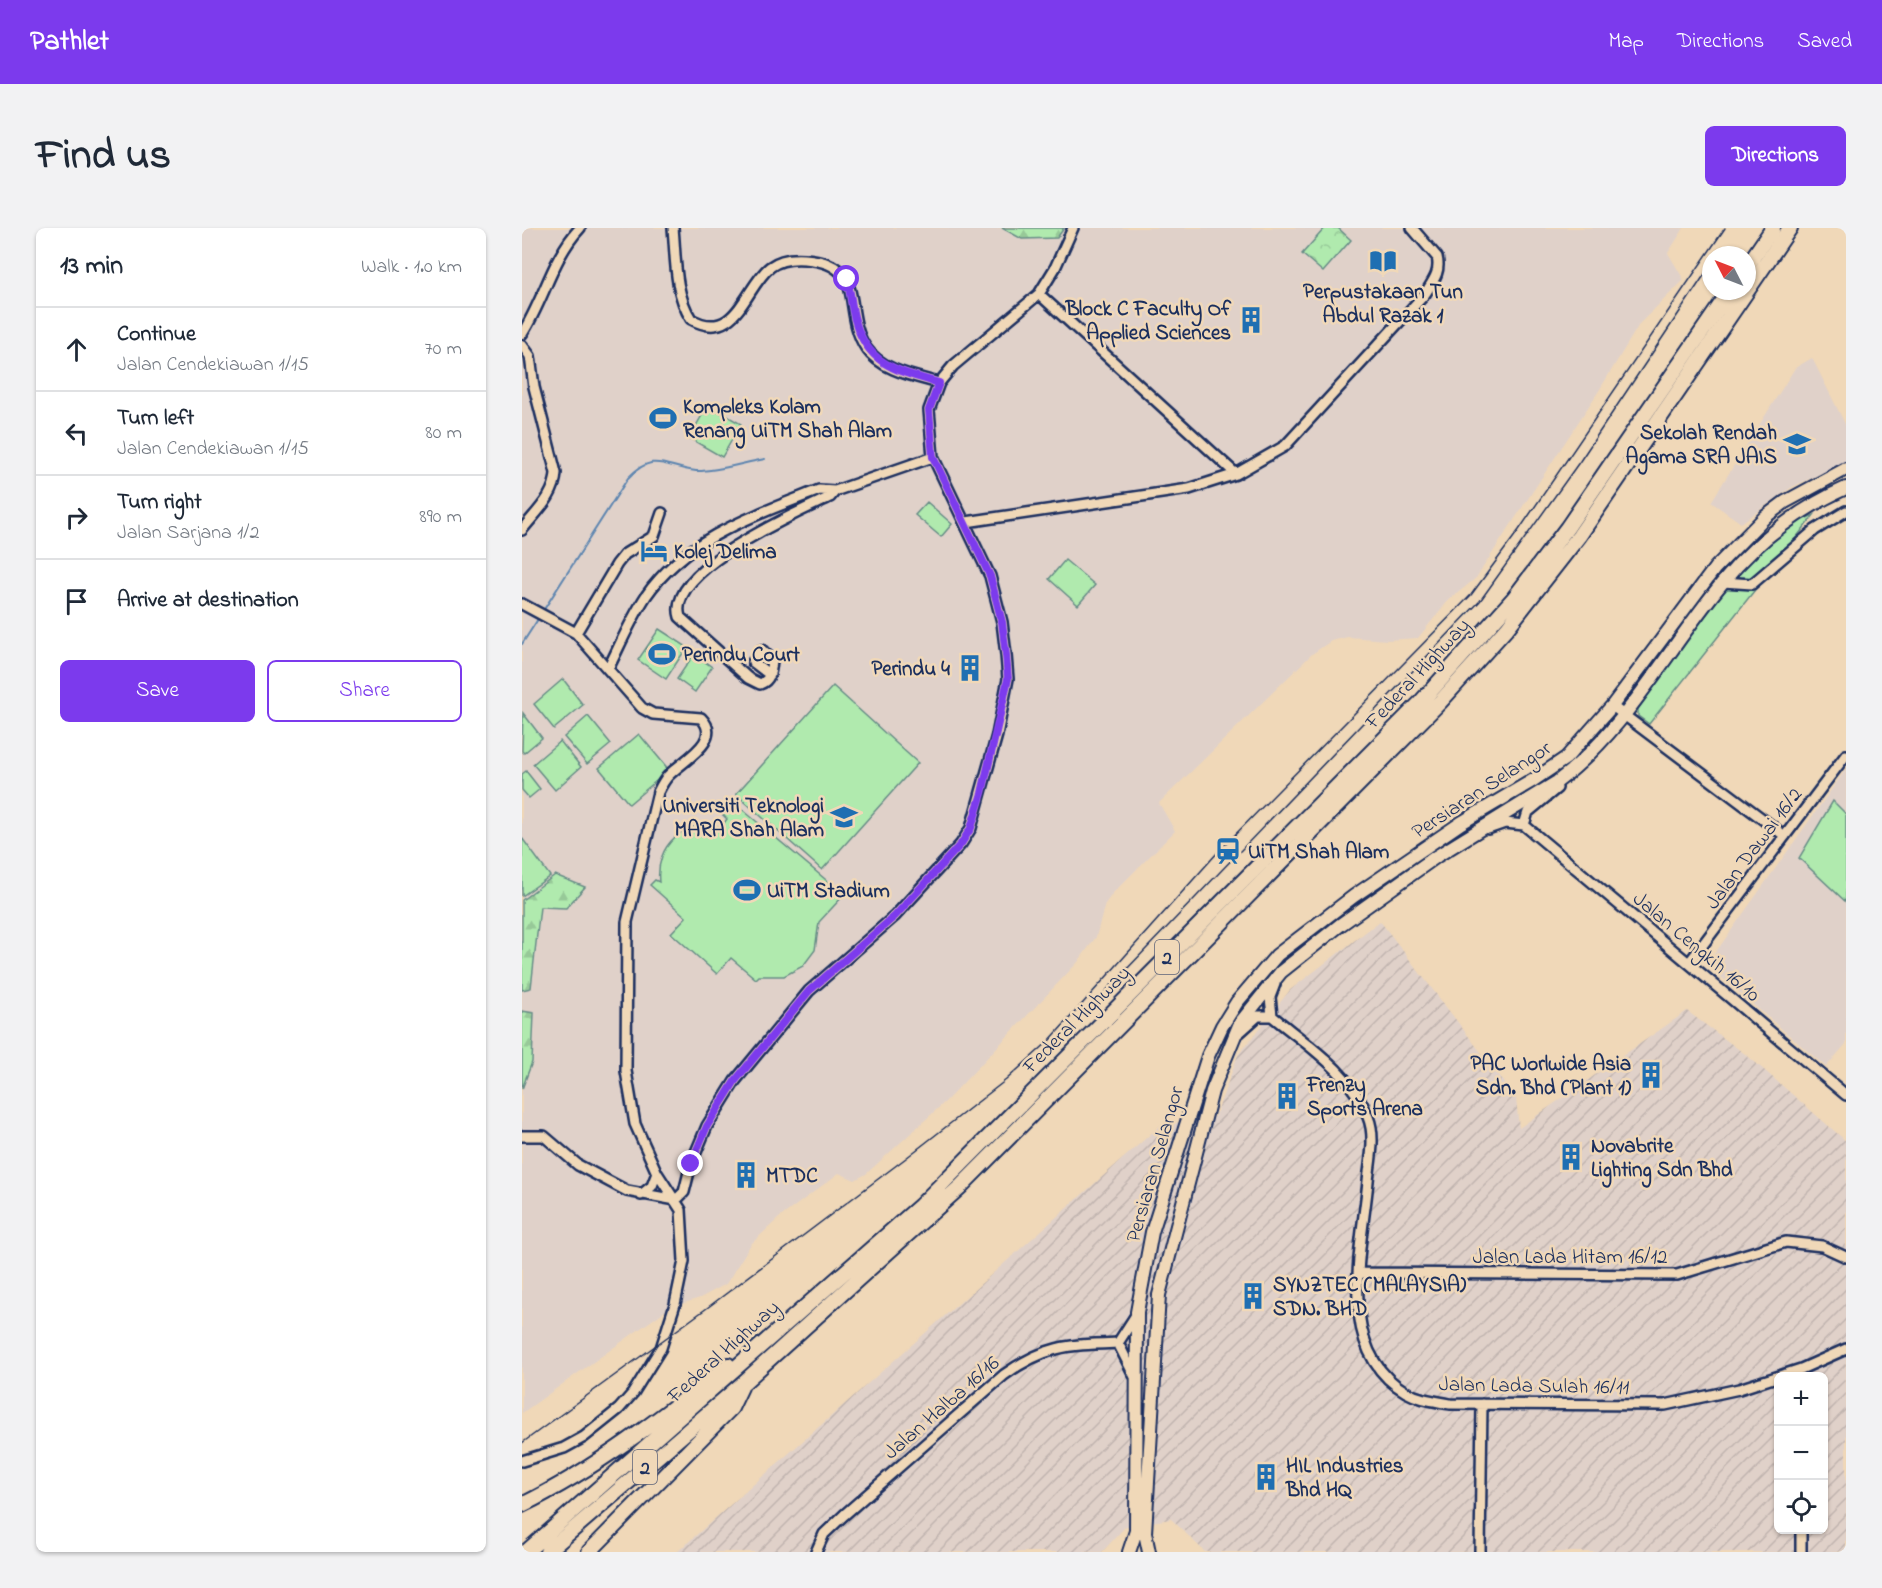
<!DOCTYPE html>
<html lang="en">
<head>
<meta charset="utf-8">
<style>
	body { margin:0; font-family:"Indie Flower",sans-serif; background:#f2f2f3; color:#1f2937 }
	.controls { position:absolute; right:18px; bottom:18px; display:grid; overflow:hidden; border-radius:9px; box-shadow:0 2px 4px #0004 }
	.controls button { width:54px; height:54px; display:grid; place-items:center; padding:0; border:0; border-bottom:2px solid #e0e1e3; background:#fff; color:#1f2937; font:30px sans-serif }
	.compass { position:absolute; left:1180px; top:18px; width:54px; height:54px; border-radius:50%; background:#fff; box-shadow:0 2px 4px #0004; rotate:312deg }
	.stop { position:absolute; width:18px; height:18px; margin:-14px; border:4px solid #7c3aed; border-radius:50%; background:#fff }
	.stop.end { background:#7c3aed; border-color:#fff; box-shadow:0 2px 6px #0008 }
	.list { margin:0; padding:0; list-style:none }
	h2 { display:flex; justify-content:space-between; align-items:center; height:78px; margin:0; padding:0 24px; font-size:26px }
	h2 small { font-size:20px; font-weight:400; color:#747a83 }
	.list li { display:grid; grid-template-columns:39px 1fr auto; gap:18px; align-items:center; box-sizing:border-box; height:84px; padding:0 24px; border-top:2px solid #e0e1e3 }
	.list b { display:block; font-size:22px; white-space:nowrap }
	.list p { margin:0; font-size:20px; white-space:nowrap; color:#747a83 }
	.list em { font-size:20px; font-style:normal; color:#747a83 }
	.actions { display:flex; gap:12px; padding:18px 24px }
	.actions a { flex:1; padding:14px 0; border:2px solid #7c3aed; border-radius:9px; text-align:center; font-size:21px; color:#7c3aed }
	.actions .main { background:#7c3aed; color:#fff }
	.icon { flex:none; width:33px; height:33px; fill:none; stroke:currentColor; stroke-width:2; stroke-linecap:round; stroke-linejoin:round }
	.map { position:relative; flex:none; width:1324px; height:1324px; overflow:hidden; border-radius:9px }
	header { display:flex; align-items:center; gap:36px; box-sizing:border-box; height:84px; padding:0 30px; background:#7c3aed; color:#fff }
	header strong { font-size:28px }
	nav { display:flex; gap:33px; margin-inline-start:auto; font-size:21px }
	.intro { display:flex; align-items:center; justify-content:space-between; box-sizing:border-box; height:144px; padding:0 36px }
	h1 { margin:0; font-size:42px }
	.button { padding:15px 27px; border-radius:9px; background:#7c3aed; color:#fff; font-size:21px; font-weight:700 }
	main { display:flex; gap:36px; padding:0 36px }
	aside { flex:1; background:#fff; border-radius:9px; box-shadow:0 2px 4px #0004 }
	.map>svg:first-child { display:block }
	.built { fill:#e0d1c9 }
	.industrial { fill:url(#industrial-furrows); fill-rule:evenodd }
	.grass { fill:#b0eaae; stroke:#668c86; stroke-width:1.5 }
	.forest { fill:url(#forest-firs); stroke:#668c86; stroke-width:1.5 }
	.park { fill:url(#park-crowns); stroke:#668c86; stroke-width:1.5 }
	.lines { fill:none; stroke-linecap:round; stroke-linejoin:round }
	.stream { stroke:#5d85b0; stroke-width:2 }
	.minor-casing { stroke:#1b2f5e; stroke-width:14 }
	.major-casing { stroke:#1b2f5e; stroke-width:16 }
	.highway-casing { stroke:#1b2f5e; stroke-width:18 }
	.minor { stroke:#f0d8b8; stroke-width:9 }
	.major { stroke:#f0d8b8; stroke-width:12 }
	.highway { stroke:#f0d8b8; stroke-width:14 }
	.tram { stroke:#1b2f5e; stroke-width:1.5 }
	.route { stroke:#7c3aed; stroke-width:8 }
	.labels { text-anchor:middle; stroke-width:5; stroke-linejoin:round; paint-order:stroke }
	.shield { fill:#f0d8b8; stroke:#5b6279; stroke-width:1.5 }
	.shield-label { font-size:20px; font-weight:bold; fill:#1b2f5e }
	.poi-label { font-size:21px; font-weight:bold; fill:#1b2f5e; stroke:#f0d8b8; text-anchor:start }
	.street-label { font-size:21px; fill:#1b2f5e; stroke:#f0d8b8 }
</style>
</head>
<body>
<header>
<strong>Pathlet</strong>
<nav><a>Map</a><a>Directions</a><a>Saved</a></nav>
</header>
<div class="intro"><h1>Find us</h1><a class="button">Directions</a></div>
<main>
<aside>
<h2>13 min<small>Walk · 1.0 km</small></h2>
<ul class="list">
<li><svg class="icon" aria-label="ahead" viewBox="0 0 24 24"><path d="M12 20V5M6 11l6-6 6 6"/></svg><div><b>Continue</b><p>Jalan Cendekiawan 1/15</p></div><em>70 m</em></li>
<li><svg class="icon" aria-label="left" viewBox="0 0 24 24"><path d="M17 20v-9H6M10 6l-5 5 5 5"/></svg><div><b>Turn left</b><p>Jalan Cendekiawan 1/15</p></div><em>80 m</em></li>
<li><svg class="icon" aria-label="right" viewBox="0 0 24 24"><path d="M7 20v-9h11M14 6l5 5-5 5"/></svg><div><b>Turn right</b><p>Jalan Sarjana 1/2</p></div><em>890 m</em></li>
<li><svg class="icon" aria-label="arrive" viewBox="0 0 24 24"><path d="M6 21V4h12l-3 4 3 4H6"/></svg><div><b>Arrive at destination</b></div></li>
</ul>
<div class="actions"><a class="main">Save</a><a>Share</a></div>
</aside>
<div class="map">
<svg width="1324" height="1324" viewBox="0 0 1324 1324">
	<defs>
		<pattern id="industrial-furrows" width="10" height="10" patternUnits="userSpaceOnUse" patternTransform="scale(1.5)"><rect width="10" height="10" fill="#e0d1c9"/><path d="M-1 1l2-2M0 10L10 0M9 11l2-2" fill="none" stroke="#c0b4af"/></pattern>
		<pattern id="forest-firs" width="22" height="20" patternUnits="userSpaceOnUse" patternTransform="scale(1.5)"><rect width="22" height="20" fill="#b0eaae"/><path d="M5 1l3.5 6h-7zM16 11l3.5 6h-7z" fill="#97c998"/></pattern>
		<pattern id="park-crowns" width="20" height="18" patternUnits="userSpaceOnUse" patternTransform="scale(1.5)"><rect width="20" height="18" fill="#b0eaae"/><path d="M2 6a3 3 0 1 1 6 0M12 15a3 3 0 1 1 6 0" fill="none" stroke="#97c998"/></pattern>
	</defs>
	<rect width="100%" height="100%" fill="#f0d8b8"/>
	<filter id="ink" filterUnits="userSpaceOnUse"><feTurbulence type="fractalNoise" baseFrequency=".0167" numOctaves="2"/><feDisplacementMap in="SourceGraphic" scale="12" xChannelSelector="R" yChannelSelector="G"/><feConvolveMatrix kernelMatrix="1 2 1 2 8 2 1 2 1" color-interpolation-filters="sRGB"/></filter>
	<g filter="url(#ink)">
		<path class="built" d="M0,0H1162L1146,25L1162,52L1118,95L1078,161L954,350L926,373L896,410L865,412L826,409L809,413L790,426L637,575L653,603L591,665L583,676L574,709L556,734L424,873L344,946L333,952L317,945L257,990L229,1016L204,1056L178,1070L147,1080L0,1185Z
			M1290,130L1324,198V234L1270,259L1219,295L1189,274L1273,140Z
			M1324,541V816L1304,839L1192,743L1191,728Z"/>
		<path class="industrial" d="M858,693L994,870L997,900L1165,783L1227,829L1324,913V1324H683L649,1291L604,1298L580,1324H155L639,897L693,889L716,827L768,762ZM1256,1148H1302V1302H1256Z"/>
		<path class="grass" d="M186,177L219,196L200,229L167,210Z
			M405,274L430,296L419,309L393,287Z
			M1292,287L1127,496L1116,488V481L1207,352L1255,302Z
			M543,332L573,357L556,377L527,351Z
			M137,401L165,419L144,451L116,432Z
			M172,426L190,439L173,464L155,451Z
			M41,451L61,477L32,501L12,476Z
			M311,458L396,535L300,642L214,566Z
			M1,485L20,510L2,525L0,523Z
			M66,488L89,516L65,536L42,509Z
			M117,506L147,542L107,576L77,540Z
			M38,513L59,539L33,562L11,536Z
			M4,543L18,561L7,570L0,562V546Z
			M209,572L322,667L297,694L293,722L281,738L262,748H237L234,751L209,730L195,746L149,705L164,689L128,657L133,652L137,654C133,617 162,591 199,599L205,591L197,583Z
			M1311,573L1324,586V674L1277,630Z
			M0,610L28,648L0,668Z"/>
		<path class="forest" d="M480,0H542L535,10L500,11Z
			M33,647L63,659L44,680L18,679L9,760L0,762V672Z
			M0,783L12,785L10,834L0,861Z"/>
		<path class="park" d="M803,0H816L829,12L801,44L780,26Z"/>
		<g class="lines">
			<path class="stream" d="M21,383L106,250C133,222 143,240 174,243C193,244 224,234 243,231
				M0,416L18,388"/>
			<defs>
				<path id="minor" d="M151,0C154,30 152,64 169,91C214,116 223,59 248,39C257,32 271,30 283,31C347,36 319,82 344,120C360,143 392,148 417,155
					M517,66L714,246L763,218L903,66C911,53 919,44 915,29L890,0
					M0,106C22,72 30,30 58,0
					M0,117L8,128L12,159L34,245C33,268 14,284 0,302
					M444,294L667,261L714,246
					M1201,354L1230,356L1293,302L1324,283
					M0,376L54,405L120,480L131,486L179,490C202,513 159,533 146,548C142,552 139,558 136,564L105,694L104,843L113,896L135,945L159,982L162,1033L153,1076L139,1120L111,1165L97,1181L62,1209L42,1220L0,1233
					M54,405L95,336L103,326L132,308L140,285
					M86,441C98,417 109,391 124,368C165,309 234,287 297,262L313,263L411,229
					M248,447L231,434L240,422L250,432C249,442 249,452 238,456L226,450L158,389C143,342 275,285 308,269L313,263
					M1090,478L1263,608
					M1002,597L1006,584L1035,560
					M966,601L983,595L1002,597L1324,867
					M1167,735L1324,527
					M753,756L748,769L750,788C784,816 830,845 846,889C854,908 848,933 846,953C840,1020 812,1123 884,1164C898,1172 913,1173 928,1176L1143,1177L1217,1161L1279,1141L1324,1121
					M717,805L736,788H750
					M0,908H22L56,937L105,963L154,972L162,964L169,936L185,898L213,853L287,763L373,688L439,616L449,600L475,507L486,451L484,427L480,394L468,348L411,229L407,182L417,155L431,138L517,66L533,40L551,0
					M119,967L130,958L135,945
					M837,1045L1155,1047L1264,1014L1300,1018L1324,1029
					M596,1115L612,1147
					M294,1324L302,1306L322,1287L482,1147C524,1117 546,1117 596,1115L614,1087
					M958,1324L960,1176
					M1279,1324V1302"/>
				<path id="major" d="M607,1324L614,1303L615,1084L630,1004L686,828L700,798L715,774L755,727L832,668L939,595L1010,553L1044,530L1090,478L1193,340L1243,289L1263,274L1324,241
					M627,1324L623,1305L637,1067L690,863L718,795L759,744L818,697L915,628L1035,554C1106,500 1145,421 1201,354C1235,313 1277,281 1324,260"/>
				<path id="highway" d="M1225,38L1251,0
					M1225,63L1268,0
					M0,1277C75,1240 140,1189 206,1137
					M4,1324L398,978L898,475L992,370L1045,300L1208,63
					M25,1324L221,1155L439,958L918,474L985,400L1057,308L1225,63
					M67,1324L209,1180L219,1159"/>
			</defs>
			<use href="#minor" class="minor-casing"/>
			<use href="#major" class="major-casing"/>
			<use href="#highway" class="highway-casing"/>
			<use href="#minor" class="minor"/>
			<use href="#major" class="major"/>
			<use href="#highway" class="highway"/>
			<path class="tram" d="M578,769L958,373L1058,233L1189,37
				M0,1215L185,1080L384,930L484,852L527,813L696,624L949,367L997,302L1203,0"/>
		</g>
	</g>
	<g class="lines" filter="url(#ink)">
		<path class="route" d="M169,936L185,898L213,853L287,763L373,688L439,616L449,600L460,565L486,451L484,427L480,394L468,348L411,229L407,182L417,155C376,143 346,138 333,92C329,79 329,65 325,51"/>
	</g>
	<defs>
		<symbol id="library-bare" viewBox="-9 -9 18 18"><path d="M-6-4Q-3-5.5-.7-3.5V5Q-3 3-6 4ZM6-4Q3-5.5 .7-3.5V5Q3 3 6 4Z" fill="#1f6fb2" stroke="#f0d8b8" stroke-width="2.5" paint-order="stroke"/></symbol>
		<symbol id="building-bare" viewBox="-9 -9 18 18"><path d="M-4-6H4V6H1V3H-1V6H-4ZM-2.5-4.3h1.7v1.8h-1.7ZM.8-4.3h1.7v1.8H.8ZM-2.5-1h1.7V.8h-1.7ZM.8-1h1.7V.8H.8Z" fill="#1f6fb2" stroke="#f0d8b8" stroke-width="2.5" paint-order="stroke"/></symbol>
		<symbol id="stadium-bare" viewBox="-9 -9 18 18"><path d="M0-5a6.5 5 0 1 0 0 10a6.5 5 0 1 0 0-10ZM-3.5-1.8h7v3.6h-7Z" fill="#1f6fb2" stroke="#f0d8b8" stroke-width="2.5" paint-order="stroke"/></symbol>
		<symbol id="school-bare" viewBox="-9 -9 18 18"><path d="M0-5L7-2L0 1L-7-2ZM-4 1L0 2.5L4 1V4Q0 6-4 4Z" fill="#1f6fb2" stroke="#f0d8b8" stroke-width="2.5" paint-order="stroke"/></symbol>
		<symbol id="hotel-bare" viewBox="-9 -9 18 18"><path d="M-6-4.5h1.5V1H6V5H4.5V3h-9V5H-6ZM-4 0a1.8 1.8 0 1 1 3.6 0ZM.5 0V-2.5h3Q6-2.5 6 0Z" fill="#1f6fb2" stroke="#f0d8b8" stroke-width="2.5" paint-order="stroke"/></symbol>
		<symbol id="university-bare" viewBox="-9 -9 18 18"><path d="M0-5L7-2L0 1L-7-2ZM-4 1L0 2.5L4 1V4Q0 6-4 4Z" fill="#1f6fb2" stroke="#f0d8b8" stroke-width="2.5" paint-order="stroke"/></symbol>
		<symbol id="station-bare" viewBox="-9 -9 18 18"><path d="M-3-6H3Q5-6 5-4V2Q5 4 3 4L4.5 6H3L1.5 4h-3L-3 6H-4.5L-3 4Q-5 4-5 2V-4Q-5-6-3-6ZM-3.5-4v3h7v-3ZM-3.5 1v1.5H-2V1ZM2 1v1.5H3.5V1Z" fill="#1f6fb2" stroke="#f0d8b8" stroke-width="2.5" paint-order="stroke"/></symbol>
	</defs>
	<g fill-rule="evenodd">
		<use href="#library-bare" x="842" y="14" width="38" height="38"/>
		<use href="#building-bare" x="710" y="73" width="38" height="38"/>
		<use href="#stadium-bare" x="122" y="171" width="38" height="38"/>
		<use href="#school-bare" x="1256" y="197" width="38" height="38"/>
		<use href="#hotel-bare" x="113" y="304" width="38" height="38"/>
		<use href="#stadium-bare" x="121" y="407" width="38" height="38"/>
		<use href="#building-bare" x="429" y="421" width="38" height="38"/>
		<use href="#university-bare" x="303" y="570" width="38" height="38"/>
		<use href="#station-bare" x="687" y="604" width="38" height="38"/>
		<use href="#stadium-bare" x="206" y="643" width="38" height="38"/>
		<use href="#building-bare" x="1110" y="828" width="38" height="38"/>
		<use href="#building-bare" x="746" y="849" width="38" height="38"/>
		<use href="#building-bare" x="1030" y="910" width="38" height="38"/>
		<use href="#building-bare" x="205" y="928" width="38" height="38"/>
		<use href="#building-bare" x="712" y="1049" width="38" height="38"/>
		<use href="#building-bare" x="725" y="1230" width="38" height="38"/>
	</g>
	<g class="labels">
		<g class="shield">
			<rect x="633" y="712" width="24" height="34" rx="4.5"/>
			<rect x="111" y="1222" width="24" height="34" rx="4.5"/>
		</g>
		<g class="shield-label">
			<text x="645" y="736">2</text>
			<text x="123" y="1246">2</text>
		</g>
		<g class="poi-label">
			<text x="861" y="70" text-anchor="middle">Perpustakaan Tun<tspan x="861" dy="24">Abdul Razak 1</tspan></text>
			<text x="709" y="87" text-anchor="end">Block C Faculty Of<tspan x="709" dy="24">Applied Sciences</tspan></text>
			<text x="161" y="185">Kompleks Kolam<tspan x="161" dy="24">Renang UiTM Shah Alam</tspan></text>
			<text x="1255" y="211" text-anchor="end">Sekolah Rendah<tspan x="1255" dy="24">Agama SRA JAIS</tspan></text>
			<text x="152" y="330">Kolej Delima</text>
			<text x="160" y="433">Perindu Court</text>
			<text x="428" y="447" text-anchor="end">Perindu 4</text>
			<text x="302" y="584" text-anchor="end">Universiti Teknologi<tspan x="302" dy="24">MARA Shah Alam</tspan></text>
			<text x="726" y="630">UiTM Shah Alam</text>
			<text x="245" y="669">UiTM Stadium</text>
			<text x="1109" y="842" text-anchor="end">PAC Worlwide Asia<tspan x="1109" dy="24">Sdn. Bhd (Plant 1)</tspan></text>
			<text x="785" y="863">Frenzy<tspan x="785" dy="24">Sports Arena</tspan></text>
			<text x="1069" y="924">Novabrite<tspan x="1069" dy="24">Lighting Sdn Bhd</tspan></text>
			<text x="244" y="954">MTDC</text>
			<text x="751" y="1063">SYNZTEC (MALAYSIA)<tspan x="751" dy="24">SDN. BHD</tspan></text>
			<text x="764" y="1244">HIL Industries<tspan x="764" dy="24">Bhd HQ</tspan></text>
		</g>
		<g class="street-label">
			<text transform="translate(895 445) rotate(-47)" y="7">Federal Highway</text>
			<text transform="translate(959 561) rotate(-33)" y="7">Persiaran Selangor</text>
			<text transform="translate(1231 620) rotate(-53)" y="7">Jalan Dawai 16/2</text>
			<text transform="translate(1175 718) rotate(40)" y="7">Jalan Cengkih 16/10</text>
			<text transform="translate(554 791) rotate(-45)" y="7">Federal Highway</text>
			<text transform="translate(632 936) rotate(-74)" y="7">Persiaran Selangor</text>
			<text x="1048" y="1035">Jalan Lada Hitam 16/12</text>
			<text transform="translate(201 1123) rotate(-42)" y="7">Federal Highway</text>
			<text transform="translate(1012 1157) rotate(1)" y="7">Jalan Lada Sulah 16/11</text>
			<text transform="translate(419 1179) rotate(-41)" y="7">Jalan Halba 16/16</text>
		</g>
	</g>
</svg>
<div class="controls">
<button>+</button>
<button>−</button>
<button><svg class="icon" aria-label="locate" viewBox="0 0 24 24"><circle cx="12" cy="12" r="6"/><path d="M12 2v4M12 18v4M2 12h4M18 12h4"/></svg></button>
</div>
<svg class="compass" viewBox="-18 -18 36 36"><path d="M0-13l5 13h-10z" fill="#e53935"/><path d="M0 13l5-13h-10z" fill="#747a83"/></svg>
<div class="stop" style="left:325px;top:51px"></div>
<div class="stop end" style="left:169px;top:936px"></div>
</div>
</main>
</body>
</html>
